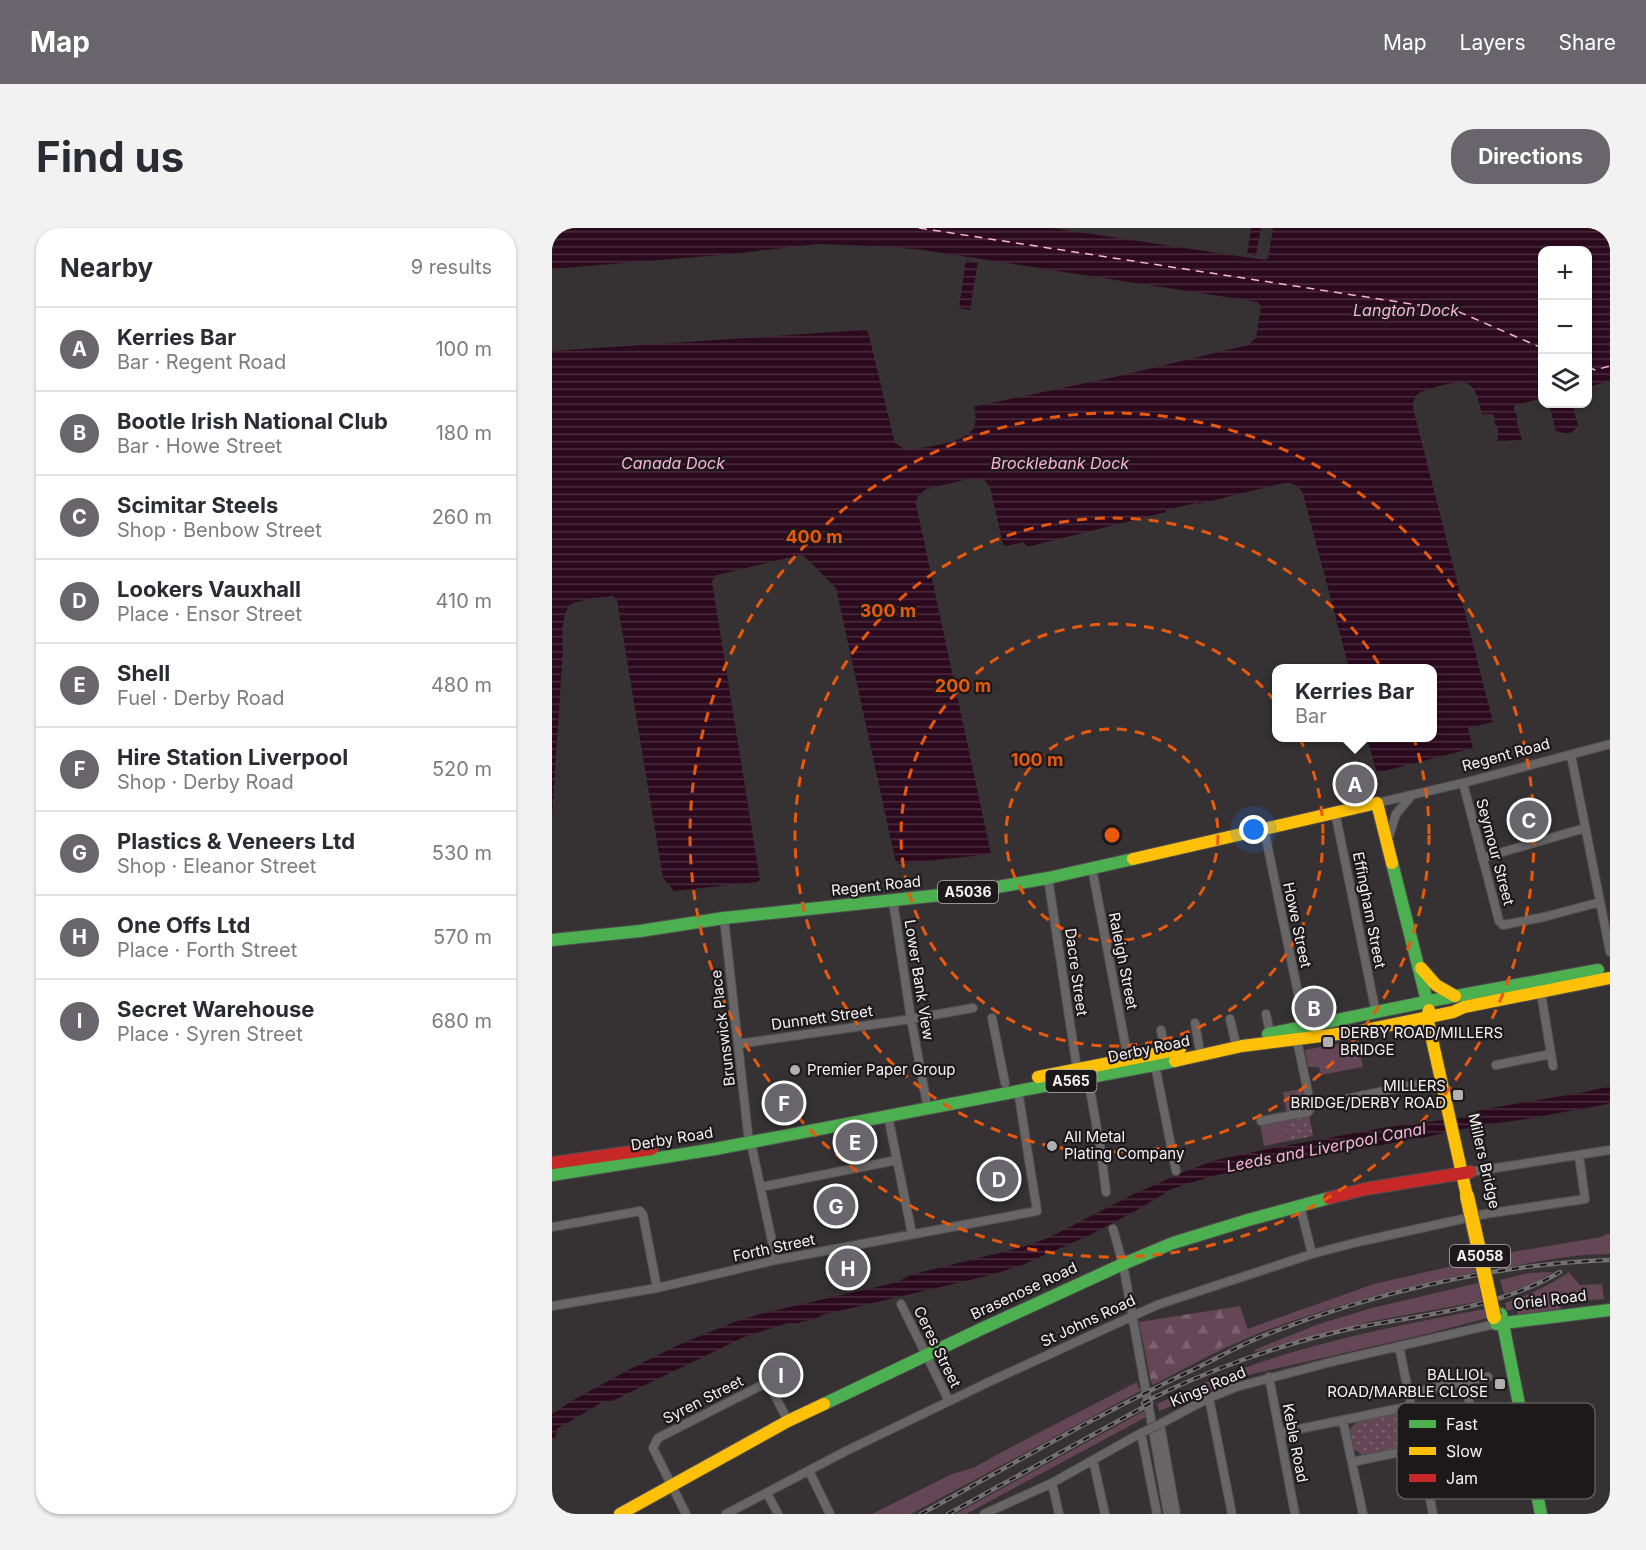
<!DOCTYPE html>
<html lang="en">
<head>
<meta charset="utf-8">
<style>
	body { margin:0; font-family:Inter,sans-serif; background:#f2f2f3; color:#2b2b33 }
	.controls { position:absolute; right:18px; top:18px; display:grid; overflow:hidden; border-radius:12px; box-shadow:0 2px 4px #0004 }
	.controls button { width:54px; height:54px; display:grid; place-items:center; padding:0; border:0; border-bottom:2px solid #e1e1e2; background:#fff; color:#2b2b33; font:30px sans-serif }
	.you { position:absolute; left:702px; top:602px; width:21px; height:21px; margin:-15px; border:4px solid #fff; border-radius:50%; background:#1a73e8; box-shadow:0 0 0 9px #1a73e833 }
	.badge { display:grid; place-items:center; width:39px; height:39px; border-radius:50%; background:#68666c; color:#fff; font-size:20px; font-weight:700 }
	.pin { position:absolute; translate:-50% -50%; border:3px solid #fff; box-shadow:0 2px 6px #0006 }
	.popup { position:absolute; left:720px; top:436px; width:165px; height:78px; box-sizing:border-box; display:grid; place-content:center; border-radius:12px; background:#fff; filter:drop-shadow(0 2px 4px #0005); font-size:20px; white-space:nowrap; color:#7c7c81 }
	.popup b { font-size:22px; color:#2b2b33 }
	.popup::after { content:''; position:absolute; left:50%; top:100%; margin-left:-12px; border:12px solid transparent; border-top-color:#fff }
	.list { margin:0; padding:0; list-style:none }
	h2 { display:flex; justify-content:space-between; align-items:center; height:78px; margin:0; padding:0 24px; font-size:26px }
	h2 small { font-size:20px; font-weight:400; color:#7c7c81 }
	.list li { display:grid; grid-template-columns:39px 1fr auto; gap:18px; align-items:center; box-sizing:border-box; height:84px; padding:0 24px; border-top:2px solid #e1e1e2 }
	.list b { display:block; font-size:22px; white-space:nowrap }
	.list p { margin:0; font-size:20px; white-space:nowrap; color:#7c7c81 }
	.list em { font-size:20px; font-style:normal; color:#7c7c81 }
	.icon { flex:none; width:33px; height:33px; fill:none; stroke:currentColor; stroke-width:2; stroke-linecap:round; stroke-linejoin:round }
	.map { position:relative; flex:none; width:1058px; height:1286px; overflow:hidden; border-radius:24px }
	header { display:flex; align-items:center; gap:36px; box-sizing:border-box; height:84px; padding:0 30px; background:#68666c; color:#fff }
	header strong { font-size:28px }
	nav { display:flex; gap:33px; margin-inline-start:auto; font-size:21px }
	.intro { display:flex; align-items:center; justify-content:space-between; box-sizing:border-box; height:144px; padding:0 36px }
	h1 { margin:0; font-size:42px }
	.button { padding:15px 27px; border-radius:24px; background:#68666c; color:#fff; font-size:21px; font-weight:700 }
	main { display:flex; gap:36px; padding:0 36px }
	aside { flex:1; background:#fff; border-radius:24px; box-shadow:0 2px 4px #0004 }
	.map>svg:first-child { display:block }
	.green { fill:#644656 }
	.forest { fill:url(#forest-firs) }
	.park { fill:url(#park-dots) }
	.water { fill:url(#water-rules) }
	.lines { fill:none; stroke-linecap:round; stroke-linejoin:round }
	.ferry { stroke:#fdb2d9; stroke-width:1.5; stroke-dasharray:8 6; stroke-linecap:butt }
	.street-casing { stroke:#514e50; stroke-width:10 }
	.fast-casing { stroke:#514e50; stroke-width:14 }
	.slow-casing { stroke:#514e50; stroke-width:14 }
	.jam-casing { stroke:#514e50; stroke-width:14 }
	.street { stroke:#676566; stroke-width:8 }
	.fast { stroke:#4caf50; stroke-width:12 }
	.slow { stroke:#ffc107; stroke-width:12 }
	.jam { stroke:#c62828; stroke-width:12 }
	.rail-casing { stroke:#737071; stroke-width:4.5 }
	.rail { stroke:#1d191b; stroke-width:2; stroke-dasharray:7; stroke-linecap:butt }
	.street-bridge-casing { stroke:#514e50; stroke-width:10; stroke-linecap:butt }
	.slow-bridge-casing { stroke:#514e50; stroke-width:16; stroke-linecap:butt }
	.street-bridge { stroke:#676566; stroke-width:8 }
	.slow-bridge { stroke:#ffc107; stroke-width:14 }
	.ring { fill:none; stroke:#e8590c; stroke-width:3; stroke-dasharray:10 8 }
	.poi-dot { fill:#b3aeb1; stroke:#1d191b; stroke-width:2 }
	.labels { text-anchor:middle; stroke-width:4.5; stroke-linejoin:round; paint-order:stroke }
	.shield { fill:#1d191b; stroke:#b5b0b3; stroke-width:1.5 }
	.shield-label { font-size:14px; font-weight:bold; fill:#f6f1f4 }
	.street-label { font-size:15px; fill:#f6f1f4; stroke:#1d191b }
	.poi-label { font-size:15px; fill:#f6f1f4; stroke:#1d191b; text-anchor:start }
	.water-label { font-size:16px; font-style:italic; fill:#fdb2d9; stroke:#1d191b }
	.key { fill:#1d191b; stroke:#5e5a5c; stroke-width:1.5 }
	.key-label { font-size:16px; fill:#f6f1f4 }
	.centre { fill:#e8590c; stroke:#1d191b; stroke-width:3 }
	.ring-label { font-size:18px; text-anchor:middle; font-weight:bold; fill:#e8590c; stroke:#1d191b; stroke-width:4.5; stroke-linejoin:round; paint-order:stroke }
</style>
</head>
<body>
<header>
<strong>Map</strong>
<nav><a>Map</a><a>Layers</a><a>Share</a></nav>
</header>
<div class="intro"><h1>Find us</h1><a class="button">Directions</a></div>
<main>
<aside>
<h2>Nearby<small>9 results</small></h2>
<ul class="list">
<li><span class="badge">A</span><div><b>Kerries Bar</b><p>Bar · Regent Road</p></div><em>100 m</em></li>
<li><span class="badge">B</span><div><b>Bootle Irish National Club</b><p>Bar · Howe Street</p></div><em>180 m</em></li>
<li><span class="badge">C</span><div><b>Scimitar Steels</b><p>Shop · Benbow Street</p></div><em>260 m</em></li>
<li><span class="badge">D</span><div><b>Lookers Vauxhall</b><p>Place · Ensor Street</p></div><em>410 m</em></li>
<li><span class="badge">E</span><div><b>Shell</b><p>Fuel · Derby Road</p></div><em>480 m</em></li>
<li><span class="badge">F</span><div><b>Hire Station Liverpool</b><p>Shop · Derby Road</p></div><em>520 m</em></li>
<li><span class="badge">G</span><div><b>Plastics &amp; Veneers Ltd</b><p>Shop · Eleanor Street</p></div><em>530 m</em></li>
<li><span class="badge">H</span><div><b>One Offs Ltd</b><p>Place · Forth Street</p></div><em>570 m</em></li>
<li><span class="badge">I</span><div><b>Secret Warehouse</b><p>Place · Syren Street</p></div><em>680 m</em></li>
</ul>
</aside>
<div class="map">
<svg width="1058" height="1286" viewBox="0 0 1058 1286">
	<defs>
		<pattern id="forest-firs" width="22" height="20" patternUnits="userSpaceOnUse" patternTransform="scale(1.5)"><rect width="22" height="20" fill="#644656"/><path d="M5 1l3.5 6h-7zM16 11l3.5 6h-7z" fill="#7b616f"/></pattern>
		<pattern id="park-dots" width="8" height="8" patternUnits="userSpaceOnUse" patternTransform="scale(1.5)"><rect width="8" height="8" fill="#644656"/><path d="M2 2h.1M6 6h.1" fill="none" stroke="#7b616f" stroke-width="1.8" stroke-linecap="round"/></pattern>
		<pattern id="water-rules" width="6" height="5" patternUnits="userSpaceOnUse" patternTransform="scale(1.5)"><rect width="6" height="5" fill="#2c0a1e"/><path d="M0 2.5h6" fill="none" stroke="#4b2e3f"/></pattern>
	</defs>
	<rect width="100%" height="100%" fill="#363234"/>
	<path class="green" d="M806,812L811,839L769,847L767,839H756L753,822Z
		M751,861L755,883L735,887L731,864Z
		M732,892L737,913L712,918L708,896Z
		M1055,1006H1058V1026C1021,1026 983,1034 946,1041L944,1027L1049,1009Z
		M922,1033L924,1044C857,1058 786,1076 721,1100C679,1115 640,1137 601,1157L599,1154L697,1104L695,1101L822,1056Z
		M1001,1044L982,1055L952,1066L948,1052L977,1045Z
		M1017,1044L1028,1057L1050,1056L1052,1071L1008,1075L1009,1081L966,1087L965,1080L955,1083L953,1075C976,1067 997,1058 1017,1044Z
		M926,1055L930,1073L821,1093L703,1124L702,1122L767,1096L820,1080Z
		M933,1081L935,1090L875,1106L700,1146L607,1183L605,1176C709,1125 819,1102 933,1081Z
		M585,1154L586,1159L590,1162L359,1286H320L400,1246L421,1240L461,1218Z
		M594,1182V1189L414,1286H403Z"/>
	<path class="forest" d="M688,1078L697,1105L599,1154L587,1094Z"/>
	<path class="park" d="M757,887L761,908L737,913L732,892Z
		M846,1183L848,1187L854,1191L858,1211L852,1220L811,1228L802,1221L798,1201L803,1196L804,1192Z"/>
	<path class="water" d="M0,0H500L713,32L716,30L721,0H1058V153L1036,159V22H990V170L962,178V183L965,188V195L970,212L946,213V200L943,196L942,187L939,186H930C927,178 926,165 920,159C918,157 915,155 912,154C905,153 871,161 866,166C862,170 861,175 861,180L941,494L916,500L921,520L825,545L815,510H881V440H797L751,266C747,258 741,254 732,255L647,276L644,275L614,282V284L475,319L472,314L454,318L451,317L438,259L431,251L421,250L374,261L366,268L364,276L439,626L348,636L344,635L284,360L253,329L248,327L165,347L160,353L208,652L205,654L122,663L111,650L65,372L61,368L31,371V373C29,374 23,374 21,375C9,381 10,411 11,422L0,590V123L312,102L316,104L343,215L354,222H360C376,218 416,215 422,199C425,193 423,185 422,179L425,178L567,148L696,117L704,110L709,78L705,74L693,72L364,21L318,18L266,16L181,26L0,41Z
		M699,0H709L704,28L695,26Z
		M414,32L426,34L418,82L407,80Z
		M997,176H1020L1026,197C1021,207 1014,206 1004,203Z
		M1058,858V875L1056,876L974,891L920,899L874,909L669,946L634,956L618,962L585,982L536,1008L470,1037L439,1047L270,1087L268,1089L246,1095H236L192,1109L56,1175L54,1172L5,1201L6,1204L4,1206L3,1210H0V1186L23,1171L80,1140L124,1118L182,1094L208,1086L346,1054L358,1047L471,1019L496,1010L582,966L634,943L664,932L726,919L836,899L914,889L928,882L1033,864Z"/>
	<g class="lines">
		<path class="ferry" d="M367,0L905,83L990,120
			M1036,139L1043,142L1058,138"/>
		<defs>
			<path id="street" d="M1019,527L1058,724
				M911,555L947,693L951,697L992,689L1048,674
				M825,575L911,555L1058,516
				M783,584L824,785
				M712,601L753,799
				M836,611L844,586L859,568
				M930,630L1033,600
				M540,640L576,831
				M496,650L525,841
				M341,673L359,791L374,871
				M172,690L196,906
				M989,765L1001,838
				M714,786L718,805
				M440,790L453,855
				M678,791L683,812
				M643,795L647,818
				M609,802L613,824
				M745,812L758,874L766,877L875,854
				M186,816L359,791L421,780
				M603,837L624,943
				M944,837L999,826
				M536,850L549,924L554,964
				M336,888L360,1006
				M709,893L756,884L762,875
				M199,915L224,1032
				M918,944L1058,922
				M209,959L345,932
				M748,978L760,1026
				M0,999L88,983L91,987L105,1060
				M561,1001L571,1036L616,1286
				M349,1076L397,1173
				M0,1078L105,1060L224,1032L485,983L466,862
				M847,1118L881,1286
				M717,1149L743,1286
				M913,1154L918,1152L936,1149
				M856,1165L913,1154L929,1228L871,1239
				M657,1170L680,1286
				M791,1193L811,1286
				M728,1205L859,1178
				M929,1228L934,1229L950,1227
				M541,1232L553,1286
				M800,1234L867,1220
				M257,1243L278,1286
				M500,1255L507,1286
				M215,1265L226,1286
				M134,1286L101,1220L106,1210L216,1154L236,1193
				M174,1286L294,1223L441,1152L605,1077L760,1026L806,1014L933,986L1033,971L1027,927
				M432,1286L500,1255L589,1205L605,1286
				M624,1286L608,1196L657,1170L684,1159L779,1134L943,1096"/>
			<path id="fast" d="M840,635L875,773
				M0,712L88,703L172,690L417,664L496,650L581,631
				M716,806L888,771L1046,742
				M0,947L163,921L623,833
				M949,1086L989,1286
				M944,1096L1058,1082
				M272,1176L427,1102L571,1036L621,1015L696,992L777,970"/>
			<path id="slow" d="M581,631L825,575L840,635
				M869,740L884,757L903,768
				M877,782L875,789L915,968
				M623,833L690,818L809,803L901,784L912,779L1058,750
				M486,849L628,821
				M68,1286L236,1193L272,1176"/>
			<path id="jam" d="M0,935L100,921
				M777,970L813,961L918,944"/>
		</defs>
		<use href="#street" class="street-casing"/>
		<use href="#fast" class="fast-casing"/>
		<use href="#slow" class="slow-casing"/>
		<use href="#jam" class="jam-casing"/>
		<use href="#street" class="street"/>
		<use href="#fast" class="fast"/>
		<use href="#slow" class="slow"/>
		<use href="#jam" class="jam"/>
		<defs>
			<path id="rail" d="M591,1175C654,1142 732,1115 802,1100C873,1086 944,1081 1008,1044
				M369,1286C461,1236 552,1183 647,1139C667,1129 687,1118 708,1109C816,1066 942,1036 1058,1032
				M396,1286L599,1175"/>
		</defs>
		<use href="#rail" class="rail-casing"/>
		<use href="#rail" class="rail"/>
		<defs>
			<path id="street-bridge" d="M589,1205L608,1196"/>
			<path id="slow-bridge" d="M915,968L942,1089"/>
		</defs>
		<use href="#street-bridge" class="street-bridge-casing"/>
		<use href="#slow-bridge" class="slow-bridge-casing"/>
		<use href="#street-bridge" class="street-bridge"/>
		<use href="#slow-bridge" class="slow-bridge"/>
	</g>
	<g class="ring">
		<circle cx="560" cy="607" r="106"/>
		<circle cx="560" cy="607" r="211"/>
		<circle cx="560" cy="607" r="317"/>
		<circle cx="560" cy="607" r="422"/>
	</g>
	<g class="poi-dot">
		<rect x="770" y="808" width="12" height="12" rx="3"/>
		<circle cx="243" cy="842" r="6"/>
		<rect x="900" y="861" width="12" height="12" rx="3"/>
		<circle cx="500" cy="918" r="6"/>
		<rect x="942" y="1150" width="12" height="12" rx="3"/>
	</g>
	<g class="labels">
		<g class="shield">
			<rect x="386" y="653" width="60" height="22" rx="4.5"/>
			<rect x="493.5" y="842" width="51" height="22" rx="4.5"/>
			<rect x="898" y="1017" width="60" height="22" rx="4.5"/>
		</g>
		<g class="shield-label">
			<text x="416" y="669">A5036</text>
			<text x="519" y="858">A565</text>
			<text x="928" y="1033">A5058</text>
		</g>
		<g class="street-label">
			<text transform="translate(954 527) rotate(-15)" y="5">Regent Road</text>
			<text transform="translate(943 624) rotate(75)" y="5">Seymour Street</text>
			<text transform="translate(324 658) rotate(-6)" y="5">Regent Road</text>
			<text transform="translate(817 682) rotate(79)" y="5">Effingham Street</text>
			<text transform="translate(745 697) rotate(78)" y="5">Howe Street</text>
			<text transform="translate(571 733) rotate(79)" y="5">Raleigh Street</text>
			<text transform="translate(524 744) rotate(82)" y="5">Dacre Street</text>
			<text transform="translate(367 752) rotate(81)" y="5">Lower Bank View</text>
			<text transform="translate(270 790) rotate(-8)" y="5">Dunnett Street</text>
			<text transform="translate(171 800) rotate(-97)" y="5">Brunswick Place</text>
			<text transform="translate(597 821) rotate(-12)" y="5">Derby Road</text>
			<text transform="translate(120 911) rotate(-9)" y="5">Derby Road</text>
			<text transform="translate(932 933) rotate(77)" y="5">Millers Bridge</text>
			<text transform="translate(222 1020) rotate(-12)" y="5">Forth Street</text>
			<text transform="translate(472 1063) rotate(-25)" y="5">Brasenose Road</text>
			<text transform="translate(998 1072) rotate(-7)" y="5">Oriel Road</text>
			<text transform="translate(536 1093) rotate(-25)" y="5">St Johns Road</text>
			<text transform="translate(385 1119) rotate(64)" y="5">Ceres Street</text>
			<text transform="translate(656 1159) rotate(-23)" y="5">Kings Road</text>
			<text transform="translate(151 1172) rotate(-27)" y="5">Syren Street</text>
			<text transform="translate(743 1215) rotate(79)" y="5">Keble Road</text>
		</g>
		<g class="poi-label">
			<text x="788" y="810">DERBY ROAD/MILLERS<tspan x="788" dy="17">BRIDGE</tspan></text>
			<text x="255" y="847">Premier Paper Group</text>
			<text x="894" y="863" text-anchor="end">MILLERS<tspan x="894" dy="17">BRIDGE/DERBY ROAD</tspan></text>
			<text x="512" y="914">All Metal<tspan x="512" dy="17">Plating Company</tspan></text>
			<text x="936" y="1152" text-anchor="end">BALLIOL<tspan x="936" dy="17">ROAD/MARBLE CLOSE</tspan></text>
		</g>
		<g class="water-label">
			<text x="854" y="88">Langton Dock</text>
			<text x="121" y="241">Canada Dock</text>
			<text x="508" y="241">Brocklebank Dock</text>
			<text transform="translate(774 919) rotate(-11)" y="6">Leeds and Liverpool Canal</text>
		</g>
	</g>
	<rect x="845" y="1175" width="198" height="96" rx="9" class="key"/>
	<rect x="857" y="1192" width="27" height="8" fill="#4caf50"/>
	<rect x="857" y="1219" width="27" height="8" fill="#ffc107"/>
	<rect x="857" y="1246" width="27" height="8" fill="#c62828"/>
	<g class="key-label">
		<text x="894" y="1202">Fast</text>
		<text x="894" y="1229">Slow</text>
		<text x="894" y="1256">Jam</text>
	</g>
	<circle cx="560" cy="607" r="9" class="centre"/>
	<g class="ring-label">
		<text x="262" y="315">400 m</text>
		<text x="336" y="389">300 m</text>
		<text x="411" y="464">200 m</text>
		<text x="485" y="538">100 m</text>
	</g>
</svg>
<div class="controls">
<button>+</button>
<button>−</button>
<button><svg class="icon" aria-label="layers" viewBox="0 0 24 24"><path d="M12 4l9 5-9 5-9-5zM3 14l9 5 9-5"/></svg></button>
</div>
<div class="you"></div>
<div class="pin badge" style="left:803px;top:556px">A</div>
<div class="popup"><b>Kerries Bar</b>Bar</div>
<div class="pin badge" style="left:762px;top:780px">B</div>
<div class="pin badge" style="left:977px;top:592px">C</div>
<div class="pin badge" style="left:447px;top:951px">D</div>
<div class="pin badge" style="left:303px;top:914px">E</div>
<div class="pin badge" style="left:232px;top:875px">F</div>
<div class="pin badge" style="left:284px;top:978px">G</div>
<div class="pin badge" style="left:296px;top:1040px">H</div>
<div class="pin badge" style="left:229px;top:1147px">I</div>
</div>
</main>
</body>
</html>
